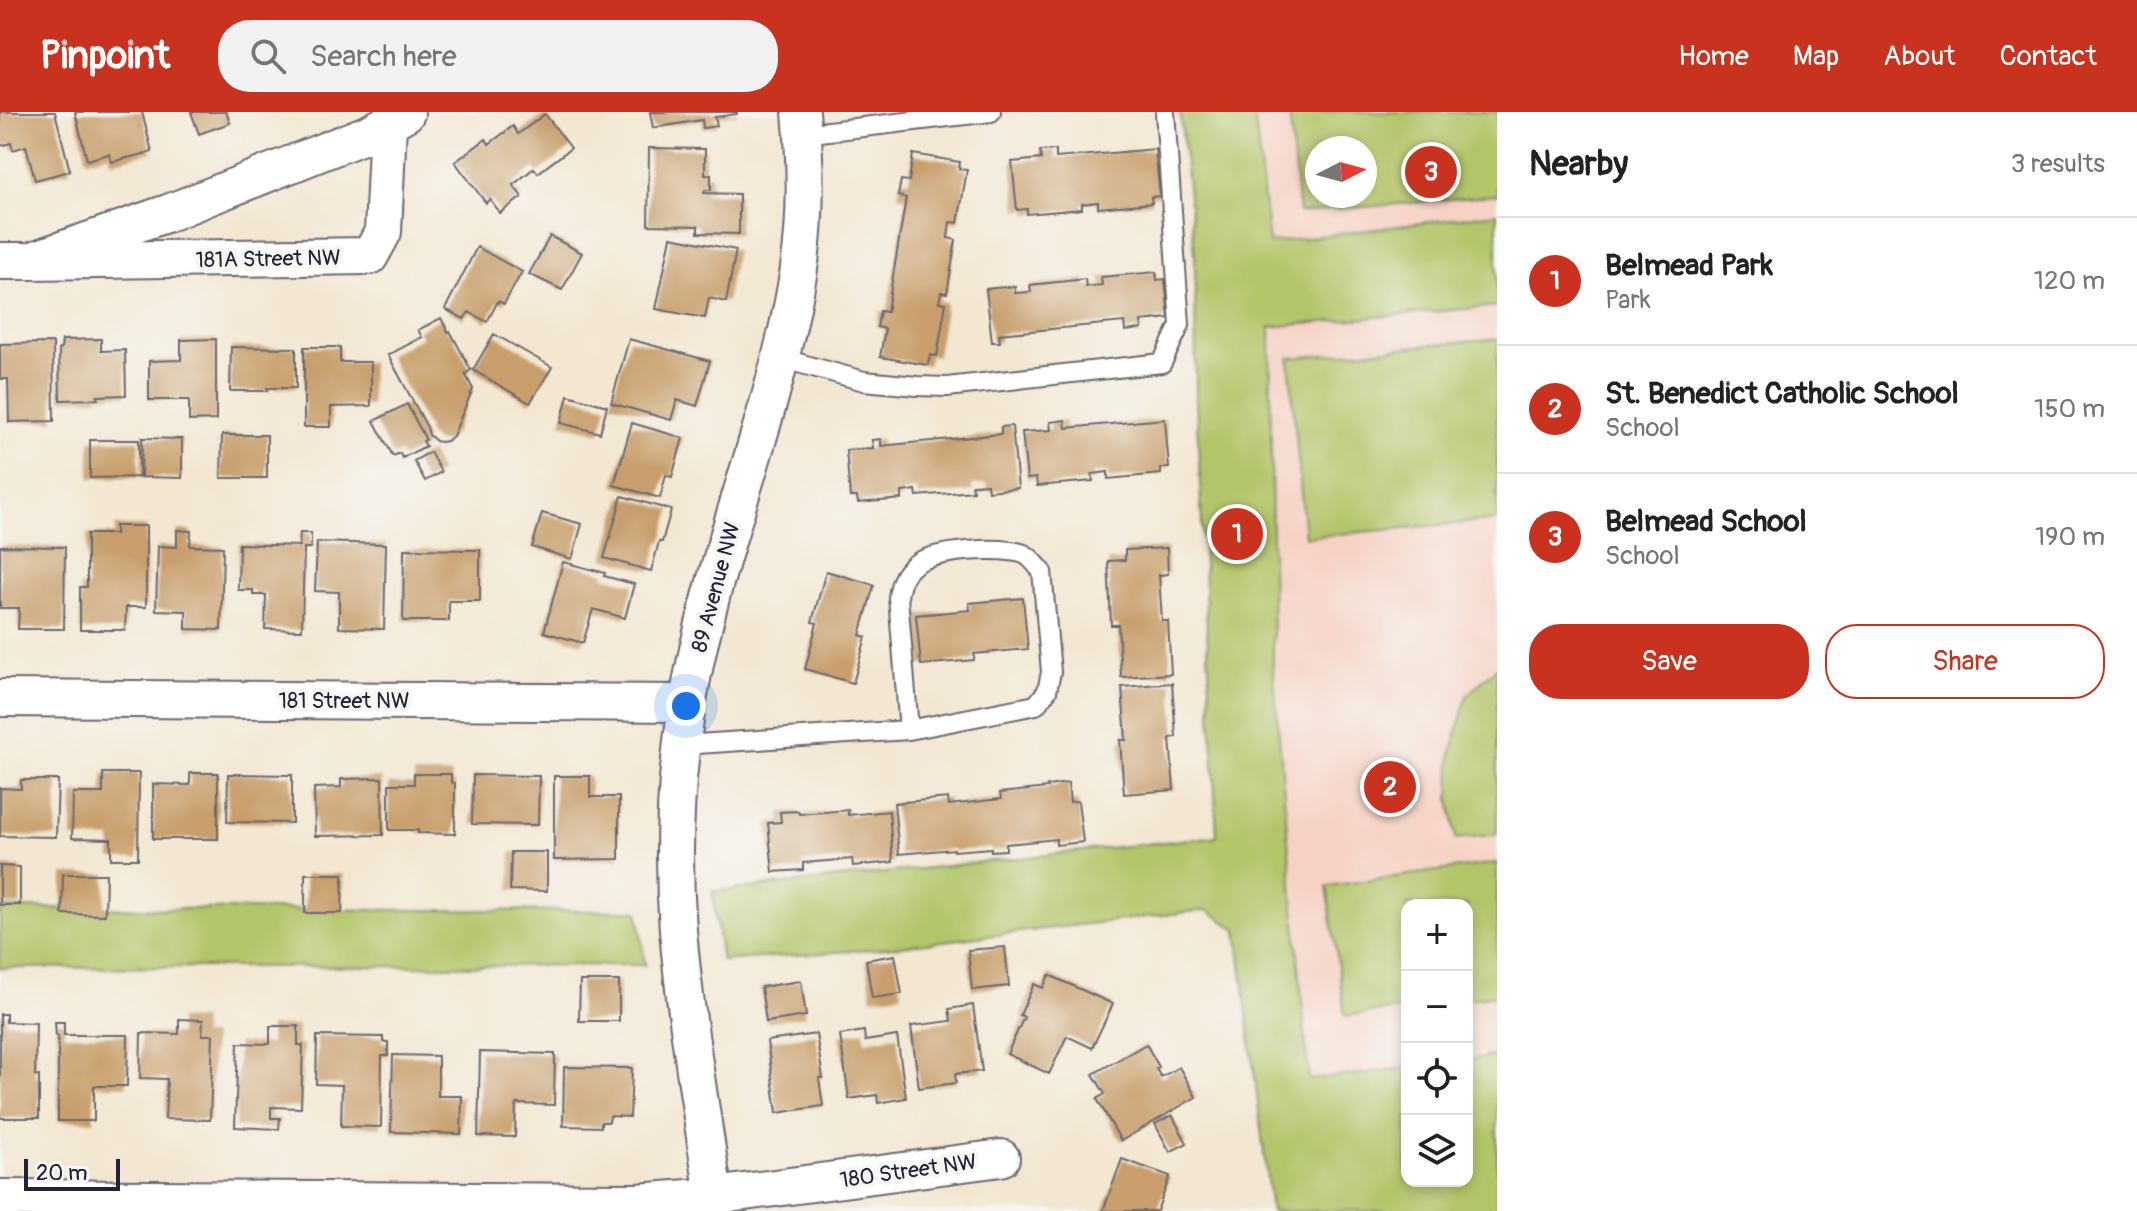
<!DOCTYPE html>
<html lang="en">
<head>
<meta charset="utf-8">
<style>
	body { margin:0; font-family:Pangolin,sans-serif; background:#f2f2f2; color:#222 }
	.controls { position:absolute; right:24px; bottom:24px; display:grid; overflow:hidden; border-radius:16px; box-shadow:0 4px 12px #0003 }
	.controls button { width:72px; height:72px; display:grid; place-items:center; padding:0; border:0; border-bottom:2px solid #e0e0e0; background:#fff; color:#222; font:40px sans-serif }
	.compass { position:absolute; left:1305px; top:24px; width:72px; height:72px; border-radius:50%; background:#fff; box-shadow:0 4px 12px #0003; rotate:84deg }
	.scale { position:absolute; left:24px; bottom:20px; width:96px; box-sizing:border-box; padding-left:8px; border:4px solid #22223b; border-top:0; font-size:22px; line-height:28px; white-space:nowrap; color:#22223b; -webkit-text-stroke:6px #f6f6f2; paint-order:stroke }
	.you { position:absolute; left:686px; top:594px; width:28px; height:28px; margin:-20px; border:6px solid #fff; border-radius:50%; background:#1a73e8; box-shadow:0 0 0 12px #1a73e833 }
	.badge { display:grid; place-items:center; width:52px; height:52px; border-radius:50%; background:#c8321e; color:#fff; font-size:26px; font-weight:700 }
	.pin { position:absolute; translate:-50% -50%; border:4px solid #fff; box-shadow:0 2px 8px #0006 }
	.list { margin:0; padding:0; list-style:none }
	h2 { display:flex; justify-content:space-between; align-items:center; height:104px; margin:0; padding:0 32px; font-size:34px }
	h2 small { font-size:26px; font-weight:400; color:#767676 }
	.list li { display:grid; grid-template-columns:52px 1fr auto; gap:24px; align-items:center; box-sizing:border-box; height:128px; padding:0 32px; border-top:2px solid #e0e0e0 }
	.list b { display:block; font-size:30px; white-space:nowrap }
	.list p { margin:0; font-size:26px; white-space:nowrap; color:#767676 }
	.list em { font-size:26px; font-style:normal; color:#767676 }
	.actions { display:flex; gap:16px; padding:24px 32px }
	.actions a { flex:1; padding:18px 0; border:2px solid #c8321e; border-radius:32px; text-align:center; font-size:28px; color:#c8321e }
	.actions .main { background:#c8321e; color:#fff }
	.icon { flex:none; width:44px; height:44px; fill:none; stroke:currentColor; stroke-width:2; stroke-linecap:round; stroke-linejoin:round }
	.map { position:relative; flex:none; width:1497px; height:1099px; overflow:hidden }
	header { display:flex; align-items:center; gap:48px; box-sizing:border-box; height:112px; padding:0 40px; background:#c8321e; color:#fff }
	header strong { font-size:38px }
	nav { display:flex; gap:44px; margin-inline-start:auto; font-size:28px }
	.search { width:560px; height:72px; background:#f2f2f2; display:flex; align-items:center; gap:20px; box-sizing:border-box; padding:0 28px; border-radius:32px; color:#767676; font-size:30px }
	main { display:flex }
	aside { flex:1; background:#fff }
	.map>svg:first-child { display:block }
	.built { fill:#f6d2c4; fill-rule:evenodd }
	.green { fill:#b3c569; stroke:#6a7452; stroke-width:2; fill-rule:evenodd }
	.building { fill:#c89f6c }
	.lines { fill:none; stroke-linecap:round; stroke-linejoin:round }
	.service-casing { stroke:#6b6770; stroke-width:22 }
	.minor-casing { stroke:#6b6770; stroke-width:40 }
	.service { stroke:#fff; stroke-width:18 }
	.minor { stroke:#fff; stroke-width:36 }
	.labels { text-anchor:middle; stroke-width:8; stroke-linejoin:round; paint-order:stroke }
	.street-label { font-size:22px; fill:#22223b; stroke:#f6f6f2 }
</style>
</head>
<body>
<header>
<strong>Pinpoint</strong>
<div class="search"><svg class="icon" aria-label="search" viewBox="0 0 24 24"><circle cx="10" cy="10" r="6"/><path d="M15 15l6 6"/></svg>Search here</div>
<nav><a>Home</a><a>Map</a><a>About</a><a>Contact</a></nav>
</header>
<main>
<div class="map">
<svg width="1497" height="1099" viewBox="0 0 1497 1099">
	<rect width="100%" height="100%" fill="#f6f6f2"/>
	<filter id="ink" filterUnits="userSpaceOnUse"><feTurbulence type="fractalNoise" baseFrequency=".0125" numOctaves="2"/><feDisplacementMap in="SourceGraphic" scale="16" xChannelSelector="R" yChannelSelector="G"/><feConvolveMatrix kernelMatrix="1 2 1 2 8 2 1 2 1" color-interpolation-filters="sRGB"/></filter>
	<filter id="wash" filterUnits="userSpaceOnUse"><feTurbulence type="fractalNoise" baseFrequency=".006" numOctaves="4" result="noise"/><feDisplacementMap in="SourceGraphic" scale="32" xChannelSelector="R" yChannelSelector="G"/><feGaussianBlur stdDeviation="1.8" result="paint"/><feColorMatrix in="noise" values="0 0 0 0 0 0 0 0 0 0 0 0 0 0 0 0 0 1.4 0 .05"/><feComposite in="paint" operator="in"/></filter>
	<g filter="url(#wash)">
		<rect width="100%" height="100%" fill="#f3e7d2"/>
		<path class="built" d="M1254,0H1497V101L1269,131ZM1317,36H1365V84H1317Z
			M1497,194V944L1467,948V793H1407V956L1310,969L1273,556L1270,214Z"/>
		<path class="green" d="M1180,0H1254L1269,131L1497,101V194L1270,215L1273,556L1309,968L1407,956V1069H1467V948L1497,944V1099H1271L1237,818L1207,798L876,837L722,849L712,780L1217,724L1196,288L1195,141Z
			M1289,0H1497V83L1299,101ZM1365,36V84H1317V36Z
			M1497,227V408L1305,425L1289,246Z
			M1497,555V722L1456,727L1450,685L1451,643L1467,583Z
			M1497,751V883L1467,887V793H1407V896L1345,904L1327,774Z
			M0,796L638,799L645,853L0,856Z"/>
		<g id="blocks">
			<path class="building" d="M0,0H55L70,59L35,68L26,34L13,38L11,31L0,34Z
				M75,0H142L152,40L111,50L109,42L87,48Z
				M191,0H226L230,11L199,22Z
				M650,0H737V2L715,5L717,14L703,16L702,8L653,16Z
				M545,2L571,36L538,61L534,56L513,73L522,85L500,101L490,87L486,91L455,50L486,27L489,32L513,14L518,22Z
				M649,36L705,37V63H711V78H705L704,81L739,82V122L698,121V114L648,113Z
				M1155,37L1160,84L1151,85L1152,91L1098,96V90L1082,92V97L1027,102V97L1017,98L1012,50L1041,47L1040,39L1056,38V46Z
				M913,42L960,50L959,57L967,58L958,111L950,110L948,126L956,128L947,181L941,180L939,190L946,191L937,244L930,243L928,253L880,245L885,217L877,215L880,199L887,200L906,86L898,84L901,68L909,69Z
				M550,124L582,141L562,178L529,162Z
				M671,125L736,138L726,190L709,186L705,206L656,197Z
				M477,135L522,160L504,192L498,189L487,210L469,200L464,207L445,197Z
				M1156,160L1157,168L1165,167L1169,206L1141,209L1142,217L1125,219L1124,210L999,222L1000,230H992L986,177L1015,174V181L1031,180L1030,173L1085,167L1086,175L1102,173L1101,165Z
				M441,206L448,220L450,219L471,258L465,262L473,277L453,324L447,329L440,330L436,329L429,323L427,315L388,243L422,225L418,218Z
				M494,222L552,255L530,291L473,258Z
				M101,227V239L125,238L126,283L97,284L98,287L60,288L59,237H61L62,228Z
				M216,227V308L189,309V288H149V249L181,248V228Z
				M629,227L710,249L697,294L677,288L671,308L611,291Z
				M53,231L54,309L9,310L8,267H0V232Z
				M231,235L296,236V276H267L268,279H230Z
				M304,235H340V250H371V294L331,295V315H304Z
				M568,283L607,294L600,321L561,311Z
				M407,292L426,328L423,329L426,334L402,346L400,341L393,344L374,309Z
				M1165,307L1169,356H1161V362L1108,367V360L1092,362L1093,369L1037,374L1036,366L1027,367L1022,320L1051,318L1050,310L1065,308L1066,316Z
				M632,311L683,326L672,365L666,363L660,386L614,373Z
				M1012,314L1018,376L988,379L987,372L972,373L973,379L917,384L916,378L902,380V387L858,391L857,385H850L846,338L873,336L872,328L881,327V334L1001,322V315Z
				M222,323H267V366H221Z
				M142,326L182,327V366L141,365Z
				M90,328H139V365L90,366Z
				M430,340L441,360L425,369L414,349Z
				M622,384L671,398L662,430H659L651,459L604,446Z
				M542,401L582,412L572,447L532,435Z
				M115,414H146V495H126L125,518H80V475H87V422H115Z
				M177,418L191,419L190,434L223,435L221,518L186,517V499L156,498L158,434L177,435Z
				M300,421H311V436H304L302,518L265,517L266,483H253V478H238L239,432L299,434Z
				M317,430L386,432L384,517L339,516V480L315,479Z
				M0,434L65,435L64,517H18L19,496H0Z
				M1167,436L1168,462L1159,463L1162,509H1168L1171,562L1121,565L1118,513H1111L1108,449L1125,448V438Z
				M404,437L480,438V489H449V509H403Z
				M563,450L605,461L604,464L634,472L625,506L593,497L583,531L544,520Z
				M826,459L874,473L860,523L866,525L853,571L805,557L817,511L812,510Z
				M1023,486L1028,537L974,542V548L921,553L916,503L970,498L969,491Z
				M1172,571L1176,625L1170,626L1174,678L1124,682L1120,628H1126L1122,575Z
				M103,661H139L138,747H111V727L72,726L73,681H103Z
				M190,661H218V727H153V672L190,673Z
				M228,662L292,663V711L227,710Z
				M414,662H451V670L455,671V722L418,721V718H389V672H414Z
				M473,663L539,664L538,713L472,712Z
				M554,664H590V685H619V747L554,748Z
				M382,666L383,723L315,724L314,676L341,675V667Z
				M21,668H58L56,725L0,724V676L21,677Z
				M1068,671L1070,690L1078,689L1083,730L1056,733V727L1006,732V738L991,739V736L954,739V737L899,742L894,691L948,686L949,693L1001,687L1000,681L1048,676L1047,674Z
				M848,698V703L889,699L893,750L853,754L852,747L803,751V758L773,760L768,711L781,710L780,700L798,699L799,702Z
				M511,740H547V779L510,778Z
				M0,754L20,755V793H0Z
				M63,762H106L105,803L62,802Z
				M305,762H343L342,801H305Z
				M1005,835L1009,874L972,878L968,838Z
				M895,843L902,882L872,886L866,848Z
				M1049,863L1113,892L1092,936L1067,924L1049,962L1007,942L1024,905L1020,903L1034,872L1043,876Z
				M580,869H619V909H579Z
				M801,869L806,904L766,910L761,875Z
				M973,893L982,959L955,962L956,971L919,976L911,914L951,909L949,897Z
				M0,902H6V910L36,911L35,964H39V1006H0Z
				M179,907L203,908L202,923H213L210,1008L165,1007L167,967L140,966L141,921L179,922Z
				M55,910H64V923H128L127,974H94V1009H58V924H56Z
				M270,914H298V933H303L301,996L271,995V1006H280L279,1017L235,1015L238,931L270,932Z
				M864,919L865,929L897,924L906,986L878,991L877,983L849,987L840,923Z
				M816,922L823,966H819L823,994L777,1001L767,929Z
				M317,924L383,925V930H388V944H382L381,1015L341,1014L342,973L316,972Z
				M1146,932L1159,955L1156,957L1161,965L1179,955L1196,985L1121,1029L1097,987L1105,982L1093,962Z
				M480,940L555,942L554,993L516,992L515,1025L478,1024Z
				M393,943L438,944V984H462L461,1022L391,1020Z
				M564,955L632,956L630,1005L610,1004L609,1010H601V1015L563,1014Z
				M1172,1003L1187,1031L1170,1040L1155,1012Z
				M1122,1047L1170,1064L1157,1099H1103Z"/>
		</g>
	</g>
	<g filter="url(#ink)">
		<use href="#blocks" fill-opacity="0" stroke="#6b6770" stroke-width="2"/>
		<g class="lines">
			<defs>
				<path id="service" d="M803,22L991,0
					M780,246L864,269L917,274L947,275L1162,251L1180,213L1165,0
					M682,633L909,618L898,485C900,472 903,462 914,453C932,438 1002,434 1024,442C1031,445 1037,454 1042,459L1051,560L1047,579L1036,593L909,618"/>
				<path id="minor" d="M0,149H30L168,101L372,20L406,1
					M30,149L370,144L383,120L388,12
					M0,586L687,591
					M0,1086L637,1090L714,1084L1001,1046
					M716,1099C703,1006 686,912 678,818C672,742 675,664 688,589C712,444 774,308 798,163C807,109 806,54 801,0"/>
			</defs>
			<use href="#service" class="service-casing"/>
			<use href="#minor" class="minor-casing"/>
			<use href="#service" class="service"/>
			<use href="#minor" class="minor"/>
		</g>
	</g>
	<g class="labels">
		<g class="street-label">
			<text transform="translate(268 146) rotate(-1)" y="8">181A Street NW</text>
			<text transform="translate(715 475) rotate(-75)" y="8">89 Avenue NW</text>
			<text x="344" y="596">181 Street NW</text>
			<text transform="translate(908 1058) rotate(-8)" y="8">180 Street NW</text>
		</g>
	</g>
</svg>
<div class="controls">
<button>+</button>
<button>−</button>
<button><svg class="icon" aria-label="locate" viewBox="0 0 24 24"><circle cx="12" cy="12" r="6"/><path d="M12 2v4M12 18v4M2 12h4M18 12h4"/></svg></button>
<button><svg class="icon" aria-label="layers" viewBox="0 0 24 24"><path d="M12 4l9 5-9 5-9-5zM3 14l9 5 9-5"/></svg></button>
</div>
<svg class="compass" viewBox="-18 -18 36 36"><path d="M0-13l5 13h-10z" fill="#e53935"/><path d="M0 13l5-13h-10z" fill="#767676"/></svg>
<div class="scale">20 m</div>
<div class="you"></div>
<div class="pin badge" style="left:1237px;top:422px">1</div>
<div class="pin badge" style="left:1390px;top:675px">2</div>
<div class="pin badge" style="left:1431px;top:60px">3</div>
</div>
<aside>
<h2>Nearby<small>3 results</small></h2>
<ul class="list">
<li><span class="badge">1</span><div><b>Belmead Park</b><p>Park</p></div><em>120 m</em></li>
<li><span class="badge">2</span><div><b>St. Benedict Catholic School</b><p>School</p></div><em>150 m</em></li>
<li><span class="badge">3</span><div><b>Belmead School</b><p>School</p></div><em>190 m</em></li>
</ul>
<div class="actions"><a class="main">Save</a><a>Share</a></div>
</aside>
</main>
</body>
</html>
